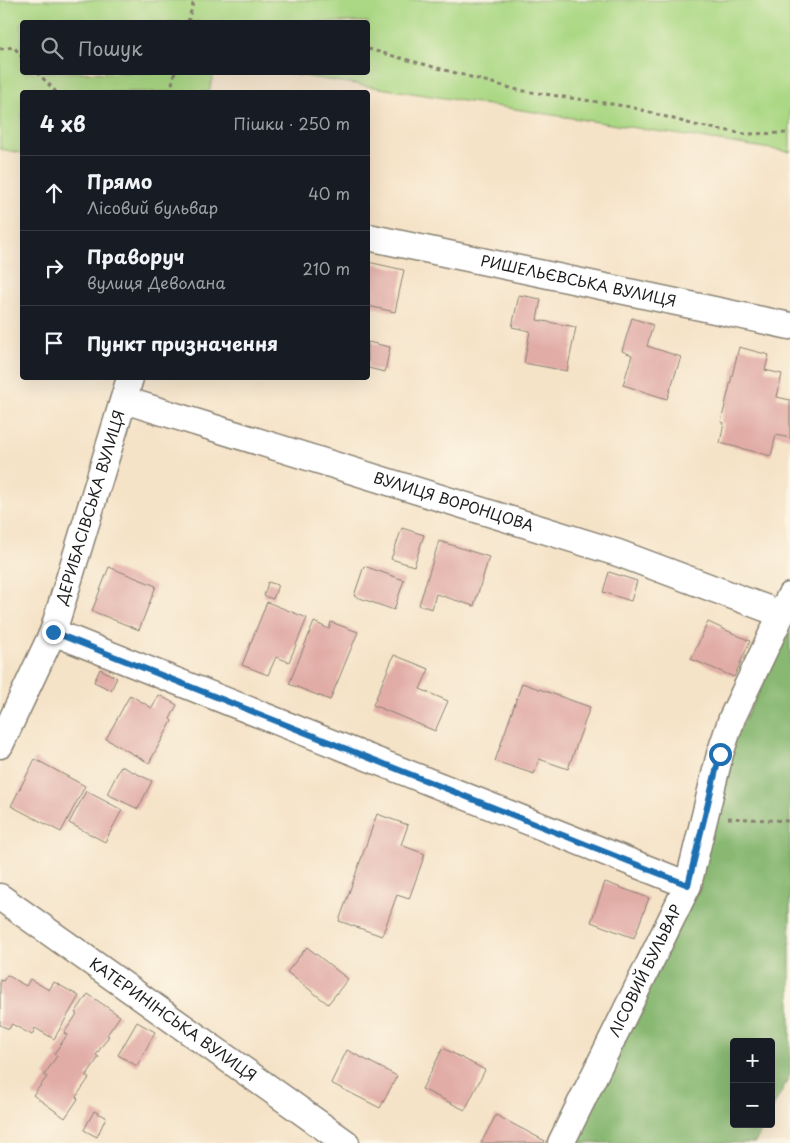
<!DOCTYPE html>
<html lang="uk">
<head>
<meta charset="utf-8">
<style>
	body { margin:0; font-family:"Playpen Sans",sans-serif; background:#20242c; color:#f1f3f6 }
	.controls { position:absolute; right:15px; bottom:15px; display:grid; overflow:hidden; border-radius:5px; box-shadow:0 5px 20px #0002 }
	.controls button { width:45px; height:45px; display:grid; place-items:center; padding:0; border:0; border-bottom:1px solid #363941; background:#171b24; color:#f1f3f6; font:25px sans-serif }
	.stop { position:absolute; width:15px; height:15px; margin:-11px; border:4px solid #1f6fb2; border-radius:50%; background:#fff }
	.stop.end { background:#1f6fb2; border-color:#fff; box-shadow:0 1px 5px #0008 }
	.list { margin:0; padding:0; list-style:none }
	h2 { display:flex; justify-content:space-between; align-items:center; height:65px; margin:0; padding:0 20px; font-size:21px }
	h2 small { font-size:16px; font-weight:400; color:#9ea1a6 }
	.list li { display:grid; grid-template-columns:32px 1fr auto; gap:15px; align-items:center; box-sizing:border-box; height:75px; padding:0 20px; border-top:1px solid #363941 }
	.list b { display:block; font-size:19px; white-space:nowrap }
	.list p { margin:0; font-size:16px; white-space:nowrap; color:#9ea1a6 }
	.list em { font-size:16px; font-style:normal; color:#9ea1a6 }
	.icon { flex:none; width:28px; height:28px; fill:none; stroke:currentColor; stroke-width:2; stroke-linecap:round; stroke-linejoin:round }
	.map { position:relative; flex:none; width:790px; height:1143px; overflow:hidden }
	.search { position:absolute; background:#171b24; box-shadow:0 5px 20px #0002; left:20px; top:20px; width:350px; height:55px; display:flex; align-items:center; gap:12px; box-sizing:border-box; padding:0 18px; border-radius:5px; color:#9ea1a6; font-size:19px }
	.panel { position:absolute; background:#171b24; box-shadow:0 5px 20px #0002; left:20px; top:90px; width:350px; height:290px; border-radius:5px }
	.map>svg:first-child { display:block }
	.green { fill:#abd884; stroke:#647a50 }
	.forest { fill:#88b872; stroke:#526a47 }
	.building { fill:#e1aca6 }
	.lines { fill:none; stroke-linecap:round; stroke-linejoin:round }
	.street-casing { stroke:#888072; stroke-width:29 }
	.path { stroke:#888072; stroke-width:3; stroke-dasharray:4 4; stroke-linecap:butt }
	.street { stroke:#fff; stroke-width:26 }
	.route { stroke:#1f6fb2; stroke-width:6 }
	.labels { text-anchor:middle; stroke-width:4; stroke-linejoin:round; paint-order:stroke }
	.street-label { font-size:15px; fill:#1c1c1c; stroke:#fcf5e5 }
</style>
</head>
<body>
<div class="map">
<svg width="790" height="1143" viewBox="0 0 790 1143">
	<rect width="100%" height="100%" fill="#fcf5e5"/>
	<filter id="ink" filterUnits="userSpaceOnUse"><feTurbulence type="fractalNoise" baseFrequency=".02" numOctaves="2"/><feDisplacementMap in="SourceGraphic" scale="10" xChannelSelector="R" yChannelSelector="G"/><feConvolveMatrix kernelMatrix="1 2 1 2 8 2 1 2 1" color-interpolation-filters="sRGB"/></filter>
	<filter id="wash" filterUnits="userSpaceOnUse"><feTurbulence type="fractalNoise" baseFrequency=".0096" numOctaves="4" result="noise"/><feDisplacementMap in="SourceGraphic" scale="20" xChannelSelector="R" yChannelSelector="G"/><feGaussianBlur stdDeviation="1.12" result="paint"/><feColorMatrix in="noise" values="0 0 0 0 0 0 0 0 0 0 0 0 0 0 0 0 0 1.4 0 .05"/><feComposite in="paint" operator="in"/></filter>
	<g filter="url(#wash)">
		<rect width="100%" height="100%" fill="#f5e3c8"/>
		<path class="green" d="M0,0H790V152L284,73L368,72V22H22V72L214,73L209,92H22V153L0,149Z"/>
		<path class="forest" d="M790,630V1075L771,1112V1042H734V1124H765L755,1143H569L738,733Z"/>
		<g id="blocks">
			<path class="building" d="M368,262L404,270L395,312L368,306Z
				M519,295L541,299L537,320L576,327L567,371L524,363L530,331L512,327Z
				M632,318L653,325L647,346L681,357L667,399L623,385L632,355L622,351Z
				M368,342L390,347L385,372L368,368Z
				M739,347L769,355L765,370L782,374L777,397L790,400V438L776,435L771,456L720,443L724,423L721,422Z
				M402,528L424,535L414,566L391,559Z
				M439,541L489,557L474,606L436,594L432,609L419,605Z
				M364,566L404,580L394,610L354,596Z
				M109,567L156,586L139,630L92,611Z
				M609,572L637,581L631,601L603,592Z
				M268,582L278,585L273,599L264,596Z
				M267,602L307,618L289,662L276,657L268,675L242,665Z
				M314,622L329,629L331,622L358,632L330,700L289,684Z
				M708,622L750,641L734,677L691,659Z
				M394,655L429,669L420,689L448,701L435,731L373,705Z
				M100,669L117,678L111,690L94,682Z
				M522,683L590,707L568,769L539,759L534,774L495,761Z
				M130,695L152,708L159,695L177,705L170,719L172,721L149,763L106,739Z
				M35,759L85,786L61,832L11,806Z
				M121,766L152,781L138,809L107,794Z
				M86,791L122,810L105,842L69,823Z
				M377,814L408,825L401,845L425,854L409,899L397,895L382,936L339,921Z
				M605,882L649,898L634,938L591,922Z
				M307,947L348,979L328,1004L287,972Z
				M7,975L26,986L30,979L49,990L54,982L79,996L54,1039L35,1028L32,1035L12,1024L9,1029L0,1025V980L3,981Z
				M88,994L120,1016L107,1035L109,1036L96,1055L99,1057L86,1076L89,1078L76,1097L78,1099L65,1118L33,1095L47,1077L44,1075L57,1056L54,1054L67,1035L64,1033L77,1014L75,1013Z
				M137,1022L155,1032L137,1066L118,1055Z
				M443,1048L485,1070L465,1110L422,1089Z
				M347,1050L397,1076L380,1108L331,1083Z
				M94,1111L106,1117L97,1137L84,1130Z
				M496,1115L545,1141L544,1143H481Z"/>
		</g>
	</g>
	<g filter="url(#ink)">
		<use href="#blocks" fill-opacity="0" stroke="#888072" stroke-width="1"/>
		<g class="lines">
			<defs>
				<g id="street">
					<path id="s1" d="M368,237L790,326"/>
					<path id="s2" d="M124,400L618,553L781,614"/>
					<path d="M53,632L688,885"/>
					<path id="s3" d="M0,745L53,632L130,378"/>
					<path id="s4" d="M0,897L346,1143"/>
					<path id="s5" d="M561,1143L688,885L720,754L732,718L790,596"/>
				</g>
			</defs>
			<use href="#street" class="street-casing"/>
			<path class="path" d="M188,22L194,0
				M0,49L14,47L22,57
				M368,49L518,90L631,107L695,125L745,134L790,133
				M37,72L56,92
				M170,92L175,72
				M728,818L790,821"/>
			<use href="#street" class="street"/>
		</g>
	</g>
	<g class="lines" filter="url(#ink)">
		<path class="route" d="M53,632L688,885L720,754"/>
	</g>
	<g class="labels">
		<g class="street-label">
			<text dy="5" stroke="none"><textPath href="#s1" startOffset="215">РИШЕЛЬЄВСЬКА ВУЛИЦЯ</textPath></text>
			<text dy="5" stroke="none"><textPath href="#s2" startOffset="345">ВУЛИЦЯ ВОРОНЦОВА</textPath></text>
			<text dy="5" stroke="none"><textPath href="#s3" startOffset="255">ДЕРИБАСІВСЬКА ВУЛИЦЯ</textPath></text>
			<text dy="5" stroke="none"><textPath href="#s5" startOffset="192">ЛІСОВИЙ БУЛЬВАР</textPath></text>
			<text dy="5" stroke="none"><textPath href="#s4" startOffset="212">КАТЕРИНІНСЬКА ВУЛИЦЯ</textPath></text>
		</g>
	</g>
</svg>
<div class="controls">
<button>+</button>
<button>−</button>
</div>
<div class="stop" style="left:720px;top:754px"></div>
<div class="stop end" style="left:53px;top:632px"></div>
<div class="search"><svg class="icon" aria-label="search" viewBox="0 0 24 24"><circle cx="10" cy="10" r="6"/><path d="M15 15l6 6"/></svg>Пошук</div>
<section class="panel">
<h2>4 хв<small>Пішки · 250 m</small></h2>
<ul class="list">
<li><svg class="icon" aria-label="ahead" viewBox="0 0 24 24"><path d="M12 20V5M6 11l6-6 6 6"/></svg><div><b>Прямо</b><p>Лісовий бульвар</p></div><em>40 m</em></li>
<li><svg class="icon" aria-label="right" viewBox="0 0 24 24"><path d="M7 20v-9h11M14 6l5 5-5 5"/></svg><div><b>Праворуч</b><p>вулиця Деволана</p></div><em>210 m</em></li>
<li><svg class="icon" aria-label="arrive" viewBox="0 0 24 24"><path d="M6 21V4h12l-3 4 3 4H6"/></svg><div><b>Пункт призначення</b></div></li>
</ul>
</section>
</div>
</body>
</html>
